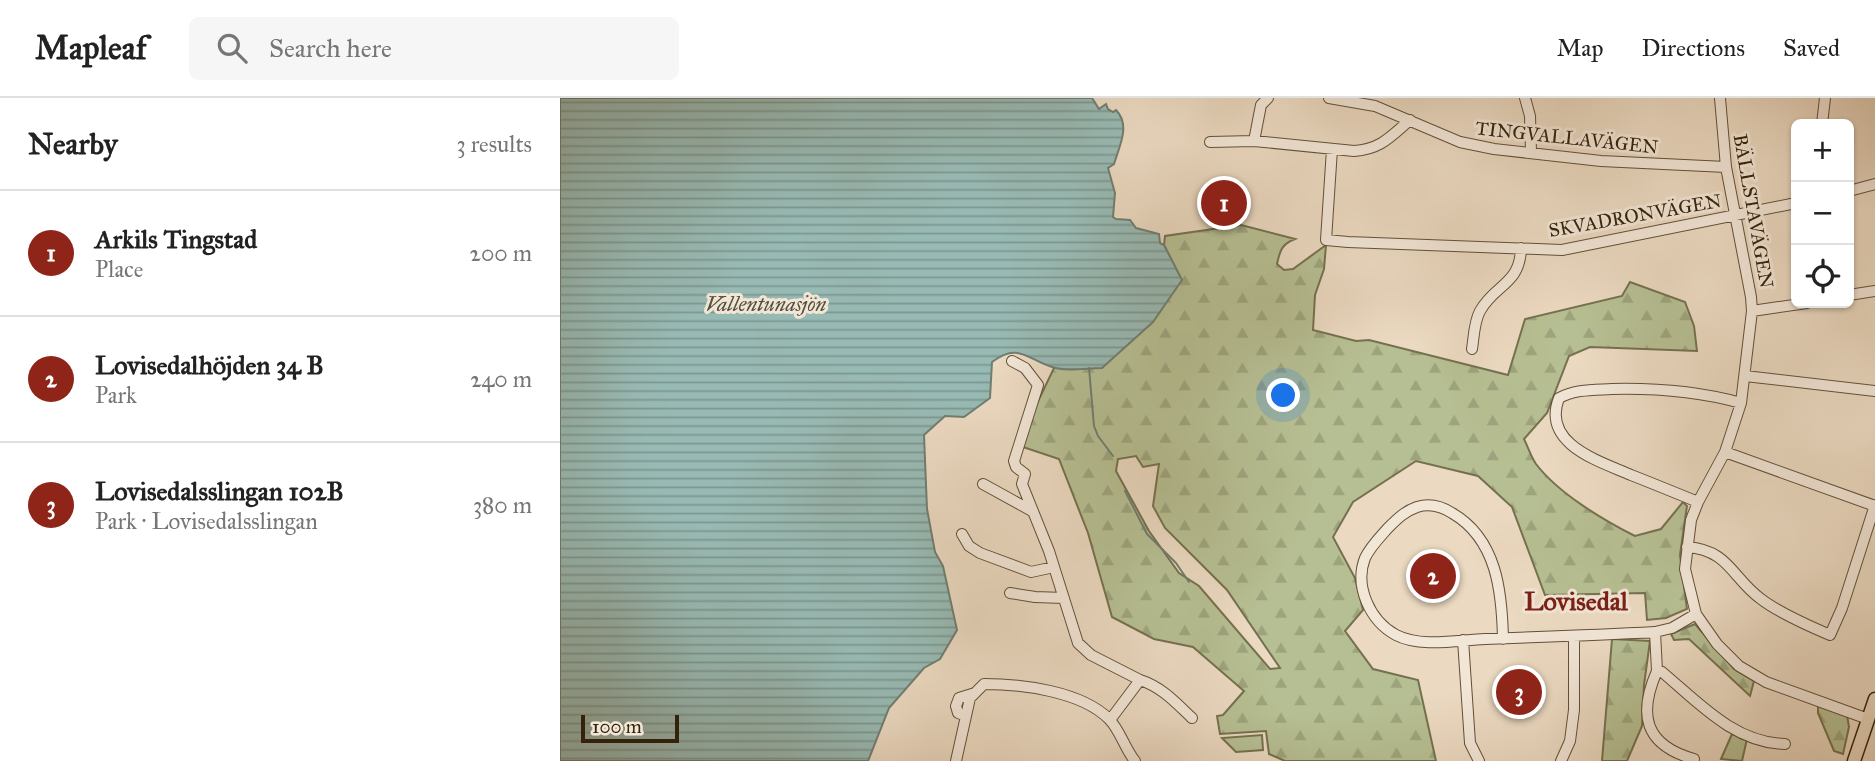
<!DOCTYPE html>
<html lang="en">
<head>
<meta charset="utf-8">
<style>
	body { margin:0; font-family:"IM FELL Great Primer",serif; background:#f6f6f6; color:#222 }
	.controls { position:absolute; right:21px; top:21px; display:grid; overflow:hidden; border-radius:10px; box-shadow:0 2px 5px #0004 }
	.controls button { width:63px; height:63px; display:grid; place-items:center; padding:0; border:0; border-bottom:2px solid #e0e0e0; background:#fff; color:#222; font:35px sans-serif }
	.scale { position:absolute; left:21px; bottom:18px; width:98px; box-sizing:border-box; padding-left:7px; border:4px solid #34230a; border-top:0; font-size:19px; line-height:24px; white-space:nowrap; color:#34230a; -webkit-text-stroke:5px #f2e6d7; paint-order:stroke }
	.you { position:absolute; left:724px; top:298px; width:24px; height:24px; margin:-18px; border:5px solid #fff; border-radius:50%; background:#1a73e8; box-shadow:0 0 0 10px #1a73e833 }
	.badge { display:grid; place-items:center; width:46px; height:46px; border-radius:50%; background:#8f2418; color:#fff; font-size:23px; font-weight:700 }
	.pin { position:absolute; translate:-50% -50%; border:4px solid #fff; box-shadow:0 2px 7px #0006 }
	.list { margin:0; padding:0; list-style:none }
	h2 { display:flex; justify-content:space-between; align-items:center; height:91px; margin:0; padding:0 28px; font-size:30px }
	h2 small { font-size:23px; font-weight:400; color:#767676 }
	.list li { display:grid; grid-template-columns:46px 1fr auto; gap:21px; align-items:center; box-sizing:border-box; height:126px; padding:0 28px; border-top:2px solid #e0e0e0 }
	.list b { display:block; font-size:26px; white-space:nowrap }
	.list p { margin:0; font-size:23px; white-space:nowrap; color:#767676 }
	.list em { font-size:23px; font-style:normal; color:#767676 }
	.icon { flex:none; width:38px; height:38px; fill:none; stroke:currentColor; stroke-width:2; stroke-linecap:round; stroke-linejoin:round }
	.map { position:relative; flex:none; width:1315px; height:663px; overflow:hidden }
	header { display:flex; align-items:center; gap:42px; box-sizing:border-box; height:98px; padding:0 35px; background:#fff; border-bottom:2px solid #e0e0e0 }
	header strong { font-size:33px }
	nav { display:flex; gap:38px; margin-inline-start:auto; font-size:24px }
	.search { width:490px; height:63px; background:#f6f6f6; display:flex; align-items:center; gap:18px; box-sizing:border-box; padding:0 24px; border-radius:10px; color:#767676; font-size:26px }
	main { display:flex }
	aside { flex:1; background:#fff }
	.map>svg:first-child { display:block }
	.forest { fill:url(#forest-firs); stroke:#75714e; stroke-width:2; fill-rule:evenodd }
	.park { fill:#b6bf93; stroke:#75714e; stroke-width:2 }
	.water { fill:url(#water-rules); stroke:#707e70; stroke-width:2 }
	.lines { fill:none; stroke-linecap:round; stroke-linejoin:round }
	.stream { stroke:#707e70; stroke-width:2 }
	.minor-casing { stroke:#625038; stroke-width:12 }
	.major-casing { stroke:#34230a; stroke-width:15 }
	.minor { stroke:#f2e6d7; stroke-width:10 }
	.major { stroke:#ebd9c1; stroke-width:12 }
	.labels { text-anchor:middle; stroke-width:6; stroke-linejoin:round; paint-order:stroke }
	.street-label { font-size:19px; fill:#34230a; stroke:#f2e6d7 }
	.water-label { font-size:21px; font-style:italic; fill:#52503d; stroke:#f2e6d7 }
	.district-label { font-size:26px; font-weight:bold; fill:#7a1f14; stroke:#f2e6d7 }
</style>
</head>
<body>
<header>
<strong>Mapleaf</strong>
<div class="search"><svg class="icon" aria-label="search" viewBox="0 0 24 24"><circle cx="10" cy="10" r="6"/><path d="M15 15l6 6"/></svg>Search here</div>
<nav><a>Map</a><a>Directions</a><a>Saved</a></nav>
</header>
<main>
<aside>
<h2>Nearby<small>3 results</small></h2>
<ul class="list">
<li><span class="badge">1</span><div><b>Arkils Tingstad</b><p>Place</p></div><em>200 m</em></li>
<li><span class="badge">2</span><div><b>Lovisedalhöjden 34 B</b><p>Park</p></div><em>240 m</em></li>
<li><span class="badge">3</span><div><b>Lovisedalsslingan 102B</b><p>Park · Lovisedalsslingan</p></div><em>380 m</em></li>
</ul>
</aside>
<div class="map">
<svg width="1315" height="663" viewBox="0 0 1315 663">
	<defs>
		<pattern id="forest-firs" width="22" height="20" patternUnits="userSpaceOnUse" patternTransform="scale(1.75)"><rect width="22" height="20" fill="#b6bf93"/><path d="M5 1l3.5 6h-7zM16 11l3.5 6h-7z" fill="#9da47d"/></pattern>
		<pattern id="water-rules" width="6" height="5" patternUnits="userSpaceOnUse" patternTransform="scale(1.75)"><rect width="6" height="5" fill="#98bab4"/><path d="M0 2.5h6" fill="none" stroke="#7d9791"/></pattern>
	</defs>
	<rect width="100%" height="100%" fill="#ebd9c1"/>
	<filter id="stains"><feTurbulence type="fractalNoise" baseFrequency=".00286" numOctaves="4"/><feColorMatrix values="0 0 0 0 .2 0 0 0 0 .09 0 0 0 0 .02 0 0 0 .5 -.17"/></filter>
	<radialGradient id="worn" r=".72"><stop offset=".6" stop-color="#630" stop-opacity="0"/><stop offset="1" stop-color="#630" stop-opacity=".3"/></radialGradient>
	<path class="forest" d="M681,127L735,141C722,146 720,152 717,166L724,172L733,171L766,147L764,171L755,197L753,232L796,243L809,242L948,277L965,221L1062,198L1070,184L1125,204L1134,228L1137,253L1030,249L1009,258L987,315L964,341C968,349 971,359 976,366C998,395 1043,422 1075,438L1101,431L1123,404L1127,408L1120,457L1127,511L1106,520L1087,522L1085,495L985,497L952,409L918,378L856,363L793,404L773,439L795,480L803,512L785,533L813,571L858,582L876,663H725L709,656L706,633L660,636L657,618L663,617L684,593L633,549L594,541L552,519L528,435L499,361L457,347L494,270H542L621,181L604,147L605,138ZM576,358L583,369L599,366L593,408L605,430L667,492L720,570L710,571L639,488L619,475L589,433L556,373L558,361Z
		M1135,526L1174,571L1194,583L1190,598L1129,541L1114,542L1111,536Z
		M1052,541L1090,543L1084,587L1082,628L1067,663H1042Z
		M1258,606L1287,617L1289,629L1283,656L1274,653L1258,615Z"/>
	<path class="park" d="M1172,636L1187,641L1182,663L1161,661Z
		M702,637L703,652L676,654L662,640Z"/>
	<path class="water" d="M0,0H532L539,11L546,6L548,11L553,14L556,12C571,27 559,49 554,66L548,70L555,95L553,119L556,121L570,122L576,130L599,136L600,145L604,147L622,182L593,224L542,270C527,270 506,274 492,269C467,261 458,244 432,264L430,300L404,319L385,318L364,337L367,411L375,454L383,468L397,532L380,561L364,570L329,610L308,663H0Z"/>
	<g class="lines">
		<path class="stream" d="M529,270L534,328L538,338L553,358
			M565,393L587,436L616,465L629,484"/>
		<defs>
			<path id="minor" d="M769,0L815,8L900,44L934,51L1041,63L1166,69
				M965,0L970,18L971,54
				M1160,0L1166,69L1191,199L1192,213L1181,305L1165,354L1138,404L1131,422L1125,471L1136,516L1157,546L1179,568L1206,584L1308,621
				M1262,26L1265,0
				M694,43L701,7L708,0
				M650,44L694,43L794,53C821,51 830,39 850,22
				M772,51L766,142L788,144L1002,152L1236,105
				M1289,93L1315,86
				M1289,197L1315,193
				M1192,213L1247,205
				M912,251C914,238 914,224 920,213C935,186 960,187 961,150
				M452,263L465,270L478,287L454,363L456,369L465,376L462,386L489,453L518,545L531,557L580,582L550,622
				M1185,278L1315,293
				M1165,354L1315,408
				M423,386L472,413
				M1138,404C1116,395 1094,386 1071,377C1039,363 981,346 999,300C1015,291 1033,292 1052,291C1096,290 1137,293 1181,305
				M402,436L409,448L420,455L471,474L494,469
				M1127,449C1169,452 1172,480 1201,501C1219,515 1249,528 1270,537L1282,510L1315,407
				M450,495L475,499L504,500
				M1095,534L1097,573L1102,574C1138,604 1174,645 1225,646
				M943,541C942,494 937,441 892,415C881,408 870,405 857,409C845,413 837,421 828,430C820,439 810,449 805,460C794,488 810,523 836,537C861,550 898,542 925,541C982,539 1038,537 1095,534L1112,530L1136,516
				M903,542L910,645L919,663
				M1097,573C1078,616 1084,647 1134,661
				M580,582C602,589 616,605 632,620
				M406,618L398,615L396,608L399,600L415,595
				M396,663L410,600L424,586C461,586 521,593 549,621C560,632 565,651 575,663
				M1001,663L1010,643L1014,612V538"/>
			<path id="major" d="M1294,663L1315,601"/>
		</defs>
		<use href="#minor" class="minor-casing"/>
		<use href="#major" class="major-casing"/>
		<use href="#minor" class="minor"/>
		<use href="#major" class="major"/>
	</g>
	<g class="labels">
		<g class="street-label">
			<text transform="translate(1007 39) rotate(6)" y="7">TINGVALLAVÄGEN</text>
			<text transform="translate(1194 113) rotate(80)" y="7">BÄLLSTAVÄGEN</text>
			<text transform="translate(1075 117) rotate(-10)" y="7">SKVADRONVÄGEN</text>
		</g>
		<g class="water-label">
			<text x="206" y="213">Vallentunasjön</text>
		</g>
		<g class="district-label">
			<text x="1016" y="512">Lovisedal</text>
		</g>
	</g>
	<rect width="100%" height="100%" filter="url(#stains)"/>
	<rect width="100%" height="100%" fill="url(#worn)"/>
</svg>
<div class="controls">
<button>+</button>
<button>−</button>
<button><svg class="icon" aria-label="locate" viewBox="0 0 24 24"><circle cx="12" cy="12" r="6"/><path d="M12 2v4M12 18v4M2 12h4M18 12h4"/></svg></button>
</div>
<div class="scale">100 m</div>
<div class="you"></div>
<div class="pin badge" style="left:664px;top:105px">1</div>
<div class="pin badge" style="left:873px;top:478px">2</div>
<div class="pin badge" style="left:959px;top:594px">3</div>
</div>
</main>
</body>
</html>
